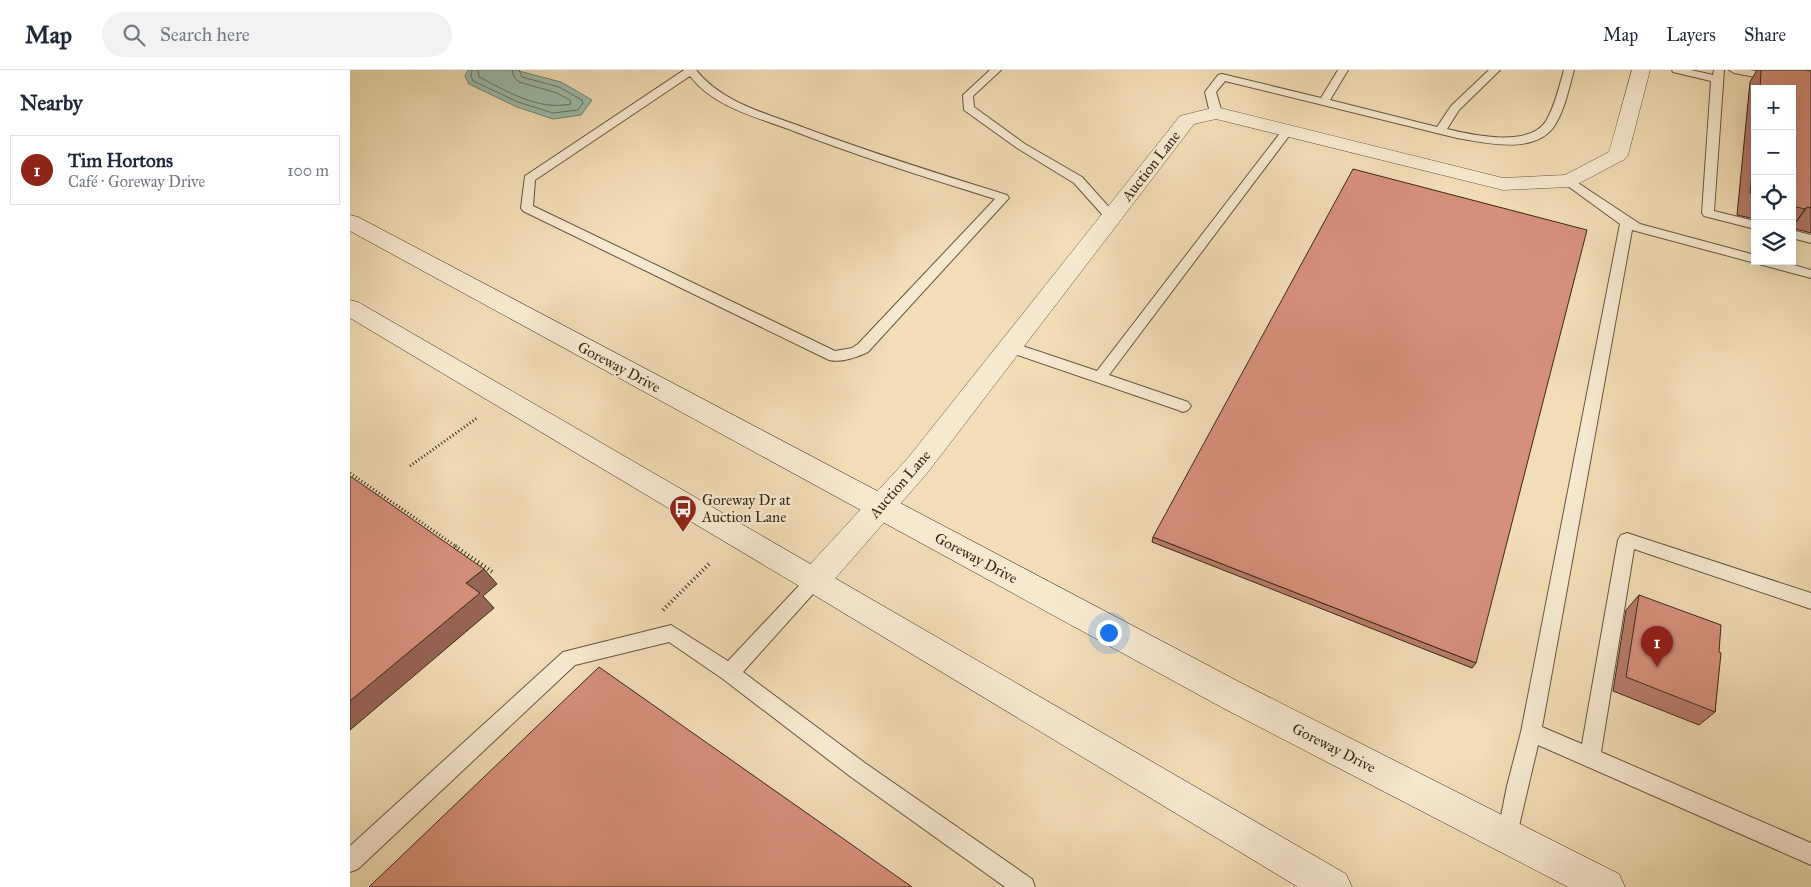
<!DOCTYPE html>
<html lang="en">
<head>
<meta charset="utf-8">
<style>
	body { margin:0; font-family:"IM FELL Great Primer",serif; background:#f2f2f3; color:#1f2937 }
	.controls { position:absolute; right:15px; top:15px; display:grid; overflow:hidden; border-radius:0px; box-shadow:0 5px 20px #0002 }
	.controls button { width:45px; height:45px; display:grid; place-items:center; padding:0; border:0; border-bottom:1px solid #e0e1e3; background:#fff; color:#1f2937; font:25px sans-serif }
	.you { position:absolute; left:758px; top:562px; width:18px; height:18px; margin:-12px; border:4px solid #fff; border-radius:50%; background:#1a73e8; box-shadow:0 0 0 8px #1a73e833 }
	.badge { display:grid; place-items:center; width:32px; height:32px; border-radius:50%; background:#8f2418; color:#fff; font-size:16px; font-weight:700 }
	.pin { position:absolute; translate:-50% -41px; filter:drop-shadow(0 1px 2px #0008) }
	.pin::after { content:''; position:absolute; top:26px; width:18px; height:15px; background:inherit; clip-path:polygon(0 0,100% 0,50% 100%) }
	.list { margin:0; padding:0; list-style:none }
	h2 { display:flex; justify-content:space-between; align-items:center; height:65px; margin:0; padding:0 20px; font-size:21px }
	h2 small { font-size:16px; font-weight:400; color:#747a83 }
	.list li { display:grid; grid-template-columns:32px 1fr auto; gap:15px; align-items:center; box-sizing:border-box; height:70px; margin:0 10px 10px; padding:0 10px; border:1px solid #e0e1e3; border-radius:0px }
	.list b { display:block; font-size:19px; white-space:nowrap }
	.list p { margin:0; font-size:16px; white-space:nowrap; color:#747a83 }
	.list em { font-size:16px; font-style:normal; color:#747a83 }
	.icon { flex:none; width:28px; height:28px; fill:none; stroke:currentColor; stroke-width:2; stroke-linecap:round; stroke-linejoin:round }
	.map { position:relative; flex:none; width:1461px; height:817px; overflow:hidden }
	header { display:flex; align-items:center; gap:30px; box-sizing:border-box; height:70px; padding:0 25px; background:#fff; border-bottom:1px solid #e0e1e3 }
	header strong { font-size:24px }
	nav { display:flex; gap:28px; margin-inline-start:auto; font-size:18px }
	.search { width:350px; height:45px; background:#f2f2f3; display:flex; align-items:center; gap:12px; box-sizing:border-box; padding:0 18px; border-radius:28px; color:#747a83; font-size:19px }
	main { display:flex }
	aside { flex:1; background:#fff }
	.map>svg:first-child { display:block }
	.water { fill:#9cbcaa; stroke:#74816f }
	.lines { fill:none; stroke-linecap:round; stroke-linejoin:round }
	.shore { stroke:#6a7260; stroke-width:1 }
	.lane-casing { stroke:#66553e; stroke-width:2 }
	.street-casing { stroke:#66553e; stroke-width:1 }
	.secondary-casing { stroke:#372816; stroke-width:1 }
	.path-far1 { stroke:#372816; stroke-width:3; stroke-dasharray:1 2.5; stroke-linecap:butt }
	.path { stroke:#372816; stroke-width:4; stroke-dasharray:1 3; stroke-linecap:butt }
	.lane { fill:#f7e9d0; fill-rule:evenodd }
	.street { fill:#f7e9d0; fill-rule:evenodd }
	.secondary { fill:#f7e9d0; fill-rule:evenodd }
	.wall { fill:#b87c69; stroke:#372816 }
	.shaded-wall { fill:#966555; stroke:#372816 }
	.building { fill:#d6907a; stroke:#372816 }
	.labels { text-anchor:middle; stroke-width:4.5; stroke-linejoin:round; paint-order:stroke }
	.street-label { font-size:15px; fill:#372816; stroke:#f7e9d0 }
	.poi-label { font-size:15px; fill:#372816; stroke:#f7e9d0; text-anchor:start }
</style>
</head>
<body>
<header>
<strong>Map</strong>
<div class="search"><svg class="icon" aria-label="search" viewBox="0 0 24 24"><circle cx="10" cy="10" r="6"/><path d="M15 15l6 6"/></svg>Search here</div>
<nav><a>Map</a><a>Layers</a><a>Share</a></nav>
</header>
<main>
<aside>
<h2>Nearby<small></small></h2>
<ul class="list">
<li><span class="badge">1</span><div><b>Tim Hortons</b><p>Café · Goreway Drive</p></div><em>100 m</em></li>
</ul>
</aside>
<div class="map">
<svg width="1461" height="817" viewBox="0 0 1461 817">
	<rect width="100%" height="100%" fill="#f2ddb6"/>
	<filter id="stains"><feTurbulence type="fractalNoise" baseFrequency=".004" numOctaves="4"/><feColorMatrix values="0 0 0 0 .2 0 0 0 0 .09 0 0 0 0 .02 0 0 0 .5 -.17"/></filter>
	<radialGradient id="worn" r=".72"><stop offset=".6" stop-color="#630" stop-opacity="0"/><stop offset="1" stop-color="#630" stop-opacity=".3"/></radialGradient>
	<path class="water" d="M118,0H165L211,12L242,30L231,45L203,49L167,37L119,14L115,6Z"/>
	<g class="lines">
		<path class="shore" d="M122,0L121,6L123,11L168,32L203,43L228,40L233,33L232,30L209,17L172,7L169,0
			M128,0L129,7C157,21 188,41 221,34L220,30L207,23L169,12L164,7L162,0"/>
		<defs>
			<path id="lane" d="M334,0H346C372,33 418,44 455,58C522,83 589,104 657,125L659,128L518,282C508,287 491,293 479,290L173,141L171,138L175,106ZM340,6C364,38 410,48 446,62C511,87 578,108 645,129L508,274L502,278L485,281L183,136L185,110Z
				M640,0H651L623,26L624,37L675,74L732,107L766,145L768,148L766,151H758L724,113L667,78L614,40L613,25Z
				M988,0H998L980,30L1087,57L1101,36L1139,0H1150L1109,40L1097,59C1122,65 1179,78 1196,51C1205,36 1209,17 1214,0H1224C1219,18 1215,39 1205,55C1186,85 1136,73 1107,68L875,11L866,22L872,43L866,46L860,43L855,22L868,5L872,4L971,28Z
				M1322,0H1341L1363,5L1364,0H1374L1364,141L1405,151V159L1354,146L1352,143L1361,11L1323,2Z
				M1379,0H1400L1461,12V18L1384,3Z
				M938,57L944,60L942,62L759,305L838,332L841,336L838,340L833,342L828,340L656,281L654,277L656,273L661,272L747,301L934,58Z
				M1219,107L1290,154L1405,185V191H1430L1461,200V208L1282,160L1192,657L1232,674L1268,470L1271,465L1277,463L1461,523V539L1284,479L1251,682L1461,773V795L1188,675L1165,773L1158,777L1151,773L1147,766L1157,716L1171,662L1270,154L1215,114L1213,111L1215,108Z
				M1442,160L1461,165V173L1442,168Z
				M465,503L471,505L474,510L471,515L393,602L515,693L682,809L685,817H655L501,707L373,609L319,572L225,595L8,799L0,802V776L213,582L321,555L378,591L459,505Z"/>
			<path id="street" d="M1282,0H1300L1278,85L1275,89L1226,115L1219,117L1153,120L866,49L844,54L578,402L476,519L465,523L454,519L450,510L454,501L558,388L830,46L866,37L1153,108L1215,105L1259,82Z"/>
			<path id="secondary" d="M0,145L8,147L897,616L1269,804L1275,817H1218L873,638L0,161Z
				M0,230L8,232L996,804L1002,817H948L454,519L0,248Z"/>
		</defs>
		<use href="#lane" class="lane-casing"/>
		<use href="#street" class="street-casing"/>
		<use href="#secondary" class="secondary-casing"/>
		<path class="path-far1" d="M60,396L127,348
			M0,403L107,477"/>
		<path class="path" d="M105,476L144,503
			M313,540L361,492"/>
		<use href="#lane" class="lane"/>
		<use href="#street" class="street"/>
		<use href="#secondary" class="secondary"/>
	</g>
	<path class="wall" d="M1407,0H1455L1461,1V163L1442,158V19H1405V149L1387,145L1400,12Z
		M803,467L1126,593L1122,598L802,472Z
		M1289,525L1369,582L1365,642L1349,655L1263,621L1276,540Z"/>
	<path class="shaded-wall" d="M1457,137L1442,158L1455,139Z
		M134,499L147,514L133,526L144,538L0,660V631L116,513Z"/>
	<path class="building" d="M1411,0H1455L1461,1V138L1457,137L1455,139L1442,136V19H1410Z
		M1405,74V124L1400,123Z
		M1003,99L1237,160L1126,593L803,467Z
		M0,406L134,499L116,513L130,523L0,631Z
		M1289,525L1371,555L1369,582L1371,583L1365,642L1276,607Z
		M249,597L562,817H19Z"/>
	<defs>
		<symbol id="bus-pin" viewBox="-11 -11 22 30"><path d="M0 17L-7.5 6A9.5 9.5 0 1 1 7.5 6Z" fill="#8f2418" stroke="#f7e9d0"/><path d="M-5-6H5V4H4V6H2V4H-2V6H-4V4H-5ZM-3.5-4V0h7V-4ZM-3.5 1.2v1.5H-2V1.2ZM2 1.2v1.5H3.5V1.2Z" fill="#fff"/></symbol>
	</defs>
	<g fill-rule="evenodd">
		<use href="#bus-pin" x="317" y="423" width="32" height="43"/>
	</g>
	<g class="labels">
		<g class="street-label">
			<text transform="translate(801 96) rotate(-52)" y="5">Auction Lane</text>
			<text transform="translate(269 297) rotate(28)" y="5">Goreway Drive</text>
			<text transform="translate(550 414) rotate(-49)" y="5">Auction Lane</text>
			<text transform="translate(626 488) rotate(28)" y="5">Goreway Drive</text>
			<text transform="translate(984 678) rotate(27)" y="5">Goreway Drive</text>
		</g>
		<g class="poi-label">
			<text x="352" y="435">Goreway Dr at<tspan x="352" dy="17">Auction Lane</tspan></text>
		</g>
	</g>
	<rect width="100%" height="100%" filter="url(#stains)"/>
	<rect width="100%" height="100%" fill="url(#worn)"/>
</svg>
<div class="controls">
<button>+</button>
<button>−</button>
<button><svg class="icon" aria-label="locate" viewBox="0 0 24 24"><circle cx="12" cy="12" r="6"/><path d="M12 2v4M12 18v4M2 12h4M18 12h4"/></svg></button>
<button><svg class="icon" aria-label="layers" viewBox="0 0 24 24"><path d="M12 4l9 5-9 5-9-5zM3 14l9 5 9-5"/></svg></button>
</div>
<div class="you"></div>
<div class="pin badge" style="left:1307px;top:597px">1</div>
</div>
</main>
</body>
</html>
